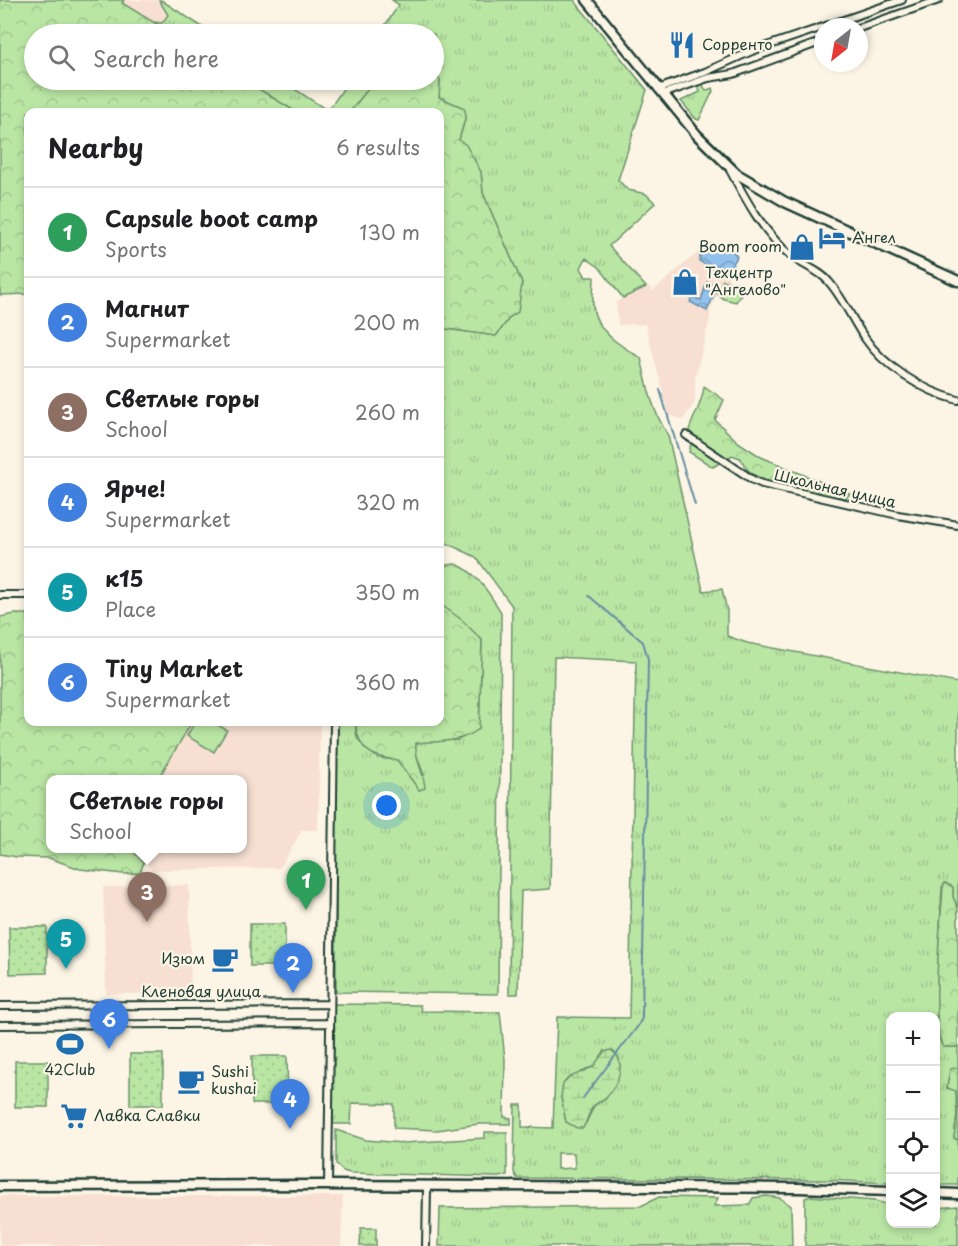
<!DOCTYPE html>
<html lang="en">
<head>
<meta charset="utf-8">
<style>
	body { margin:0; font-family:"Playpen Sans",sans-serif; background:#f6f6f6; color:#202124 }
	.controls { position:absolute; right:18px; bottom:18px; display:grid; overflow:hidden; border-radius:12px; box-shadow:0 3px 9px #0003 }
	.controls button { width:54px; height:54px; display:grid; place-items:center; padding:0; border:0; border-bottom:2px solid #e0e0e0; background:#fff; color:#202124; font:30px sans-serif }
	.compass { position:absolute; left:814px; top:18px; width:54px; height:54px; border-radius:50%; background:#fff; box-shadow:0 3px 9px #0003; rotate:211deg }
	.you { position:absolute; left:387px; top:806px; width:21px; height:21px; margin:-15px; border:4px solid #fff; border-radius:50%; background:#1a73e8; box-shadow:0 0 0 9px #1a73e833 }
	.badge { display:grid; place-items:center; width:39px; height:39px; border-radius:50%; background:#1f6fb2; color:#fff; font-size:20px; font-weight:700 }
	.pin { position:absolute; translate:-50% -50px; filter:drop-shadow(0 2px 3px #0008) }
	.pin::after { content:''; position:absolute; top:32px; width:21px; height:18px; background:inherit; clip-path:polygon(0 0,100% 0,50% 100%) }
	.popup { position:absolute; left:46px; top:775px; width:201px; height:78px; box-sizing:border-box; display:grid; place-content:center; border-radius:12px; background:#fff; filter:drop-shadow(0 2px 4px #0005); font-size:20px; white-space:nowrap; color:#757577 }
	.popup b { font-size:22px; color:#202124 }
	.popup::after { content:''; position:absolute; left:50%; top:100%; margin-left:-12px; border:12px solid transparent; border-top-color:#fff }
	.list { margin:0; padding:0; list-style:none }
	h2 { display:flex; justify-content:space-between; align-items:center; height:78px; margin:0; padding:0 24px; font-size:26px }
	h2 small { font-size:20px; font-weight:400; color:#757577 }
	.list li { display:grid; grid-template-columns:39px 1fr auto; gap:18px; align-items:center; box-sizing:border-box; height:90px; padding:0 24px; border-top:2px solid #e0e0e0 }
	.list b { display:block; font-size:22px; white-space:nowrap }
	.list p { margin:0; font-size:20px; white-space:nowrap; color:#757577 }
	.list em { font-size:20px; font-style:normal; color:#757577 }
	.icon { flex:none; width:33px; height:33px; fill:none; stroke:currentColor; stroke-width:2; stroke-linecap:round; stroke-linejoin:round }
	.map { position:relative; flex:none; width:958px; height:1246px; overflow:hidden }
	.search { position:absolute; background:#fff; box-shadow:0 3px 9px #0003; left:24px; top:24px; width:420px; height:66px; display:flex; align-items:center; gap:15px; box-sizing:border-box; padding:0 21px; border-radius:33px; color:#757577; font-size:22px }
	.panel { position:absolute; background:#fff; box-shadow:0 3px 9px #0003; left:24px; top:108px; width:420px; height:618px; border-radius:12px }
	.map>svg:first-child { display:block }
	.built { fill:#f7e0d2 }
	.grass { fill:url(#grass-tufts); stroke:#6c926c; stroke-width:1.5; fill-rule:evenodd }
	.forest { fill:url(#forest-crowns); stroke:#6c926c; stroke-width:1.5 }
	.wetland { fill:url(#wetland-marsh); stroke:#6c926c; stroke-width:1.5 }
	.park { fill:url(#park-dots); stroke:#6c926c; stroke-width:1.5 }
	.pitch { fill:#bae6a4; stroke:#6c926c; stroke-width:1.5 }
	.water { fill:url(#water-waves); stroke:#658ca3; stroke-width:1.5 }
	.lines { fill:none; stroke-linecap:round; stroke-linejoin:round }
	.stream { stroke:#658ca3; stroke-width:2 }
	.minor-casing { stroke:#1f3d34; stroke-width:10 }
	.tertiary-casing { stroke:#1f3d34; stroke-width:13 }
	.minor { stroke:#fcf5e5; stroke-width:6 }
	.tertiary { stroke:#fcf5e5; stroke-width:8 }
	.labels { text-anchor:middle; stroke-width:4.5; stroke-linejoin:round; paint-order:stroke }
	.poi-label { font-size:15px; fill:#1f3d34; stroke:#fcf5e5; text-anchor:start }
	.street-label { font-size:15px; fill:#1f3d34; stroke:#fcf5e5 }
</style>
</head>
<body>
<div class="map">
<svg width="958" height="1246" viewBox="0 0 958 1246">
	<defs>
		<pattern id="grass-tufts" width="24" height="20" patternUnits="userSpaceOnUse" patternTransform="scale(1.5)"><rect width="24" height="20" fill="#bae6a4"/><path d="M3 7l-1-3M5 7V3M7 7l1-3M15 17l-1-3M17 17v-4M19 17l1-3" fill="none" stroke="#9fc68e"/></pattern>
		<pattern id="forest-crowns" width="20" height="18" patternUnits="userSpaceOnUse" patternTransform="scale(1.5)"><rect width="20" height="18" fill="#bae6a4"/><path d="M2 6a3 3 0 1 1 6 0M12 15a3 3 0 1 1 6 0" fill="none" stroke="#9fc68e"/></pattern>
		<pattern id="wetland-marsh" width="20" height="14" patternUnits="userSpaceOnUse" patternTransform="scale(1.5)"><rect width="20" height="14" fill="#bae6a4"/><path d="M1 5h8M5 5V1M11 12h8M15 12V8" fill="none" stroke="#9fc68e"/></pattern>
		<pattern id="park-dots" width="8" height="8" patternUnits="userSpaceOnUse" patternTransform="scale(1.5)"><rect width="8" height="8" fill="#bae6a4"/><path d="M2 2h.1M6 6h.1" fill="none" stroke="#9fc68e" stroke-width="1.8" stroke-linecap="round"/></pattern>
		<pattern id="water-waves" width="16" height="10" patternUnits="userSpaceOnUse" patternTransform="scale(1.5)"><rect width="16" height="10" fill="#93c1ed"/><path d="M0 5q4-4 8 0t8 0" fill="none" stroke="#779ec1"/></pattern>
	</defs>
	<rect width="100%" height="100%" fill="#fcf5e5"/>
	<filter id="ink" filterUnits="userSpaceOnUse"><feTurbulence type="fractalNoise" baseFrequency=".0167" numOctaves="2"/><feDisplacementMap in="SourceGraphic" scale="12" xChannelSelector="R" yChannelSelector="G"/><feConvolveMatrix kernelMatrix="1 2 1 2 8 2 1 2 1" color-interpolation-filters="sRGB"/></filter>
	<g filter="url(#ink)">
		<path class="built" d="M124,0H159L168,15L162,23L152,22L122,3Z
			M704,247L701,251L709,267L727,274L729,281L723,280L710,311V318L695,379V402L683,420L669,415L645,324L618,325L616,302L646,287H651L653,291Z
			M193,722H320L318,830H302L280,868L152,870L133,849L243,848V780L159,779Z
			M189,885L191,993L106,994L103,887Z
			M0,1196H343L341,1246H0Z"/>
		<path class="grass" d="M159,0H161L213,34H173L152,22L162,23L168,15Z
			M392,0H574L647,90L618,180L628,190L646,194L655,203L609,246L646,287L623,298L599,267L586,258L581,268L586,277H594C594,287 592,297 593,306C595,331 622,347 641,358C647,385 652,411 668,435L703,591L722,589L727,611V636L747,643L958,683V908L953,897V888L945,883L942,887L937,986L940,1041L943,1047H958V1068L950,1069L947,1088L956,1090L957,1115L954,1138L958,1140V1185H936V1016H890V1183L823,1180L517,1178L514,1172L515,1105H522V1127L553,1128L557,1017L629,1018L636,661L554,657L550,889L521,891L518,994H509L512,606L476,557L440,540V328L496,336L510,317L522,283L483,193L481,172L459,140L466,116L464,108L439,97L440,80L434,71V34H379L399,5ZM604,1052L607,1097L595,1104L586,1123L566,1122L561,1097L586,1069L593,1067L598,1062ZM557,1153H574L575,1168L557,1169Z
			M244,80H281L328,111L349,80H375L350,112H296Z
			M703,85L706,91L712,88L713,91L699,120L696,119L681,101L700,92L698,86Z
			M455,564C477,571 489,594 501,612L498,994L336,992V722H355L357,738L366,749L378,758L397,760L424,775L415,751L416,742L458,740L479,729L482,640L440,604V566Z
			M334,1004L420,1005L421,1011L500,1012L505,1060L504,1117L511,1118V1124H479L437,1130L394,1128V1104L352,1103L351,1124H333Z
			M336,1130L366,1140L403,1143L485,1138V1132H507V1175L499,1177L350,1173L343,1171L336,1164Z
			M766,1196L780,1198L791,1206L792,1246H439L440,1208L641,1206L659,1197L718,1198L714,1206L749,1205L753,1198Z
			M810,1196L875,1201L890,1205V1224H936V1208L958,1206V1246H805V1198Z"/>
		<path class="forest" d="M0,0H124L122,3L173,34H34V80H244L296,112H28V294L0,295Z
			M434,71L440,80L439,97L464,108L466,115L459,140L466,145L481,172L483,193L522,283L518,312L510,317L496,336L440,328V112H350L375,80H434Z
			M723,280L745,288L736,302L724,299L717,293Z
			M704,386L724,400L715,420L738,442L761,457L850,494L846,498C823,494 762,487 747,469C745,467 743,461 740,458L732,455L713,467L689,452L693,436L689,430C694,415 703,402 704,386Z
			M440,604L462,620L482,640L479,729C461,743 438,741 416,743C414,759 424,772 425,788L419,790L397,760C369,757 359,750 355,722H440Z
			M15,614H28V722H192L158,779L51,780V848L130,849L144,862L140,873L123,874L80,869L49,858L17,857L0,854V617Z
			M945,883L953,887V897L958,908V1047H943C930,1024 941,919 943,887Z
			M958,1068V1140L954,1138L957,1115L956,1091L947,1088L950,1069Z"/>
		<path class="wetland" d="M611,1050C628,1061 618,1083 608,1095C604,1100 597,1102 593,1107C588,1113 587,1122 583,1128H577L566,1122L561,1097L563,1084L568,1078L593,1067L604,1052Z"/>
		<path class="park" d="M250,924H285V966H250Z
			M9,927H47V973L10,974Z
			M130,1054H163V1105H130Z
			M252,1056H287L288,1104H252Z
			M15,1061H48V1107H15Z
			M361,1228H376V1246H360Z"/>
		<path class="pitch" d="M195,722H212L227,730L214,752L187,736Z"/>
		<path class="water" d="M711,244C721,245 732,247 737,257L727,274L709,267L699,261L701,251Z
			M707,282L718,286L707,311L690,302L692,297L701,300Z"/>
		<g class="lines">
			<path class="stream" d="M660,390L695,505
				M583,1098L638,1026L642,1018L648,659L643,642L589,596"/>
			<defs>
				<path id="minor" d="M823,27L902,0
					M859,28L939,0
					M658,89L705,72L752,51L823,27
					M663,94L708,78L733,74L823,41
					M730,170C747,202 764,233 791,256C803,266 820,270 829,282C843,298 852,319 864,337C884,367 923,391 958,400
					M686,435L753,480L762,484L898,515L958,525
					M0,595H28
					M0,1006L330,1004
					M0,1025L329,1023
					M328,1185L334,722
					M426,1246L427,1187"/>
				<path id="tertiary" d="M587,0L697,135L737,174L785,202L958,281
					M0,1186L328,1185L799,1188L890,1191
					M936,1193L958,1194"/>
			</defs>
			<use href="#minor" class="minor-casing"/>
			<use href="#tertiary" class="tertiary-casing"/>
			<use href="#minor" class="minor"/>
			<use href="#tertiary" class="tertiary"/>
		</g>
	</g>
	<defs>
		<symbol id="restaurant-bare" viewBox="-9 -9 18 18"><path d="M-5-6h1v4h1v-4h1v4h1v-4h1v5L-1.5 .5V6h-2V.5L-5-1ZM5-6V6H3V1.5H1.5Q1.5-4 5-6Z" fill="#1f6fb2" stroke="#fcf5e5" stroke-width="2.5" paint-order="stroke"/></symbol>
		<symbol id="hotel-bare" viewBox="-9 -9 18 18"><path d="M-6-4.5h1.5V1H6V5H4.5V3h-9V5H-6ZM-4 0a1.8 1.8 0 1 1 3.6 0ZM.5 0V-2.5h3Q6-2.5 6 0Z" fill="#1f6fb2" stroke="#fcf5e5" stroke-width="2.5" paint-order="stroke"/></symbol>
		<symbol id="shop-bare" viewBox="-9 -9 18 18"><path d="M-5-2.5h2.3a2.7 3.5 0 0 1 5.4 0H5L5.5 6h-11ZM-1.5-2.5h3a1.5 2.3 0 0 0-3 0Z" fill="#1f6fb2" stroke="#fcf5e5" stroke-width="2.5" paint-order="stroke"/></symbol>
		<symbol id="cafe-bare" viewBox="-9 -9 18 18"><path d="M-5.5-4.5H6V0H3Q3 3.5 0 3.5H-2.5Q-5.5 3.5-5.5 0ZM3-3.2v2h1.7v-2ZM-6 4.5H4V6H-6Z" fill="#1f6fb2" stroke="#fcf5e5" stroke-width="2.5" paint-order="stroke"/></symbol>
		<symbol id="stadium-bare" viewBox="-9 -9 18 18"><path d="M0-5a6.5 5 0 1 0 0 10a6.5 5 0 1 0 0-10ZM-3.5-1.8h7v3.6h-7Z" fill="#1f6fb2" stroke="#fcf5e5" stroke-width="2.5" paint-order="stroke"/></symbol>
		<symbol id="supermarket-bare" viewBox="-9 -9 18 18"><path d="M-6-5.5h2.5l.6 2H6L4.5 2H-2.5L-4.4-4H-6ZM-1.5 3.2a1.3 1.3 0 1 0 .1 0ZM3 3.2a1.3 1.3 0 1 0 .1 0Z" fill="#1f6fb2" stroke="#fcf5e5" stroke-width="2.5" paint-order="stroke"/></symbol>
	</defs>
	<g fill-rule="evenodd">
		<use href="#restaurant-bare" x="663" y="26" width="38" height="38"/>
		<use href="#hotel-bare" x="813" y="219" width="38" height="38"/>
		<use href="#shop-bare" x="783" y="228" width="38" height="38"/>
		<use href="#shop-bare" x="666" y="263" width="38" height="38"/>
		<use href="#cafe-bare" x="206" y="940" width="38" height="38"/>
		<use href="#stadium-bare" x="51" y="1025" width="38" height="38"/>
		<use href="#cafe-bare" x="172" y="1062" width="38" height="38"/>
		<use href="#supermarket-bare" x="55" y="1097" width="38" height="38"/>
	</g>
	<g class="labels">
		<g class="poi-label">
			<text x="702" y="50">Сорренто</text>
			<text x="852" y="243">Ангел</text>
			<text x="782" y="252" text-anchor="end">Boom room</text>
			<text x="705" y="278">Техцентр<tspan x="705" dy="17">"Ангелово"</tspan></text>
			<text x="205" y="964" text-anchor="end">Изюм</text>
			<text x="70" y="1075" text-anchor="middle">42Club</text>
			<text x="211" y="1077">Sushi<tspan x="211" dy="17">kushai</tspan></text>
			<text x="94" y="1121">Лавка Славки</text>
		</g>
		<g class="street-label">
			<text transform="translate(835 489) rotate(13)" y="5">Школьная улица</text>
			<text x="201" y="997">Кленовая улица</text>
		</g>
	</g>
</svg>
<div class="controls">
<button>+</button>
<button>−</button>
<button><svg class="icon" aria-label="locate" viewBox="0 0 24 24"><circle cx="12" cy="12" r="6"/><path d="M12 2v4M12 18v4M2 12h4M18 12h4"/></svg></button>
<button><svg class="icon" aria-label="layers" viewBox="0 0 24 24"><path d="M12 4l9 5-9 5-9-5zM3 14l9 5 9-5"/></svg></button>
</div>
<svg class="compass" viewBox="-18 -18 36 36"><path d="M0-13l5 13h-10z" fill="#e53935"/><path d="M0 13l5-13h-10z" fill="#757577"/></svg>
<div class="you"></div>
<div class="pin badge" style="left:306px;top:910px;background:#2e9e5b">1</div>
<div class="pin badge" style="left:293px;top:993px;background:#3f7fe0">2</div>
<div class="pin badge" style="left:147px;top:922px;background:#8d6e63">3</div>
<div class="popup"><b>Светлые горы</b>School</div>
<div class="pin badge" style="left:290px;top:1129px;background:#3f7fe0">4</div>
<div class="pin badge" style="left:66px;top:969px;background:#0f9aa8">5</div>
<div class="pin badge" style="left:109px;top:1049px;background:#3f7fe0">6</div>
<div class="search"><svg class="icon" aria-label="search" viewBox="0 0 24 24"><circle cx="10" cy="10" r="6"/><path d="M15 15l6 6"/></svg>Search here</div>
<section class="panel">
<h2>Nearby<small>6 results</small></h2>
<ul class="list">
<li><span class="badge" style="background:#2e9e5b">1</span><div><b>Capsule boot camp</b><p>Sports</p></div><em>130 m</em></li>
<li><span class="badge" style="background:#3f7fe0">2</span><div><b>Магнит</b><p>Supermarket</p></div><em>200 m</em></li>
<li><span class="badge" style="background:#8d6e63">3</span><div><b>Светлые горы</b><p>School</p></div><em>260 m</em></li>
<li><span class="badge" style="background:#3f7fe0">4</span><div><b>Ярче!</b><p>Supermarket</p></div><em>320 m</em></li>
<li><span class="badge" style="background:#0f9aa8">5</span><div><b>к15</b><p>Place</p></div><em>350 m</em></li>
<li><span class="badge" style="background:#3f7fe0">6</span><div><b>Tiny Market</b><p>Supermarket</p></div><em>360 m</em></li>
</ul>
</section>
</div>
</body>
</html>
